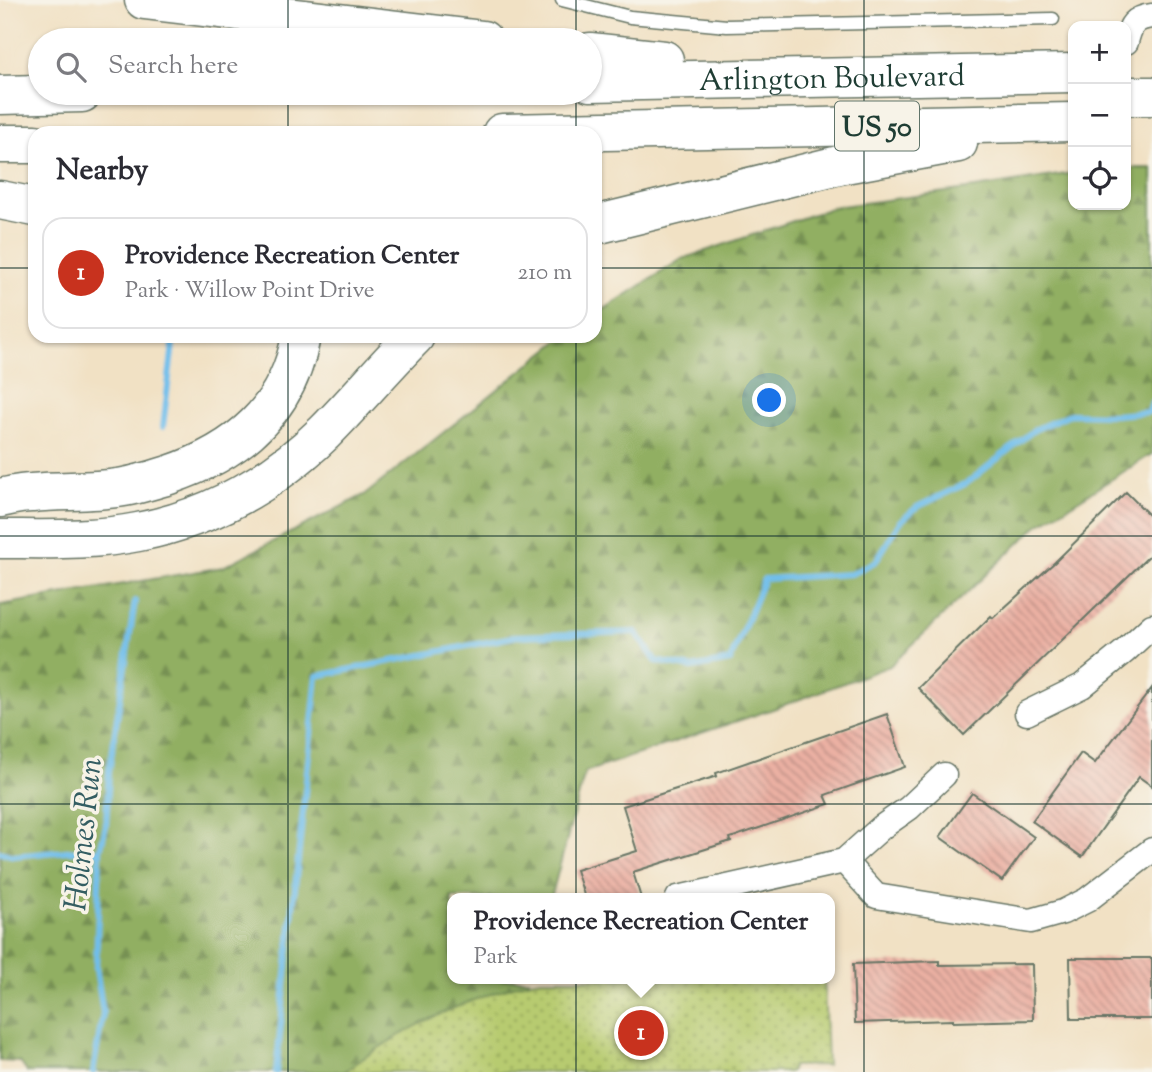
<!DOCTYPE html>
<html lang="en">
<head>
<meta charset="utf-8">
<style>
	body { margin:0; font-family:"Sorts Mill Goudy",serif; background:#f2f2f3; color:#2b2b33 }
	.controls { position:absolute; right:21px; top:21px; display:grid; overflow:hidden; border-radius:14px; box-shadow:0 2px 5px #0004 }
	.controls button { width:63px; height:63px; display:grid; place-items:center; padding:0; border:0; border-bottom:2px solid #e1e1e2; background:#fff; color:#2b2b33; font:35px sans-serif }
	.you { position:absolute; left:770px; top:401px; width:24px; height:24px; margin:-18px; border:5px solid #fff; border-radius:50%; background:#1a73e8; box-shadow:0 0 0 10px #1a73e833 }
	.badge { display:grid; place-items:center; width:46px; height:46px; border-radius:50%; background:#c8321e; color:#fff; font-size:23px; font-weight:700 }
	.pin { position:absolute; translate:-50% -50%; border:4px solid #fff; box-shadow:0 2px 7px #0006 }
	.popup { position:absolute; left:447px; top:893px; width:388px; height:91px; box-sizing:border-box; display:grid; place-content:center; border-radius:14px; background:#fff; filter:drop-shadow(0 2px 5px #0005); font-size:23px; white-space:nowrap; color:#7c7c81 }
	.popup b { font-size:26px; color:#2b2b33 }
	.popup::after { content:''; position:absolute; left:50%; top:100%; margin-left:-14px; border:14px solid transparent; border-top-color:#fff }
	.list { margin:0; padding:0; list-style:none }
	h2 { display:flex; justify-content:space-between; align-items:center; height:91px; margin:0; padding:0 28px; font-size:30px }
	h2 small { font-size:23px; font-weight:400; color:#7c7c81 }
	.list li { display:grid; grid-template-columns:46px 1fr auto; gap:21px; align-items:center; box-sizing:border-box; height:112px; margin:0 14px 14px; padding:0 14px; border:2px solid #e1e1e2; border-radius:21px }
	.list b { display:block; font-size:26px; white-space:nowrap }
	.list p { margin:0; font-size:23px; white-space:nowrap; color:#7c7c81 }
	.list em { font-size:23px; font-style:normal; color:#7c7c81 }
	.icon { flex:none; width:38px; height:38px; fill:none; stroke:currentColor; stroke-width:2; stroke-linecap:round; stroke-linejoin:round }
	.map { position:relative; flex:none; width:1152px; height:1072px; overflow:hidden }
	.search { position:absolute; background:#fff; box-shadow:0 2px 5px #0004; left:28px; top:28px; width:574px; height:77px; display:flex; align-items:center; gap:18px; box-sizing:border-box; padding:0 24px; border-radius:38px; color:#7c7c81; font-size:26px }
	.panel { position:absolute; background:#fff; box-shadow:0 2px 5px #0004; left:28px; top:126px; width:574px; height:217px; border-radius:21px }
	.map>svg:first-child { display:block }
	.forest { fill:url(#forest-firs); stroke:#58764b; stroke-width:2 }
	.park { fill:url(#park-dots); stroke:#6b8452; stroke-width:2 }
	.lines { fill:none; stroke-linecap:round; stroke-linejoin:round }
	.stream { stroke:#70beeb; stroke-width:6 }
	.building { fill:url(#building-back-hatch) }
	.service-casing { stroke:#687666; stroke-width:15 }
	.minor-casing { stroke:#687666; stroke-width:27 }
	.trunk-casing { stroke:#687666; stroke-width:41 }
	.motorway-casing { stroke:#687666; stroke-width:41 }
	.service { stroke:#fff; stroke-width:12 }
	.minor { stroke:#fff; stroke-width:24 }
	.trunk { stroke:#fff; stroke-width:38 }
	.motorway { stroke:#fff; stroke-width:38 }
	.grid { fill:none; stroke:#1f3d34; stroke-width:2; stroke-opacity:0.55 }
	.labels { text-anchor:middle; stroke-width:7; stroke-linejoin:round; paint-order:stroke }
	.shield { fill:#f7f3e8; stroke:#60746a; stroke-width:2 }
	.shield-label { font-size:28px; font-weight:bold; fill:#1f3d34 }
	.street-label { font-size:30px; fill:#1f3d34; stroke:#f7f3e8 }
	.water-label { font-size:32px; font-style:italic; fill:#335d62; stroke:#f7f3e8 }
</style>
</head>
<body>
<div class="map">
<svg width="1152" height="1072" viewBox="0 0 1152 1072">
	<defs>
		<pattern id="forest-firs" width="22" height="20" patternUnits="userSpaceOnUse" patternTransform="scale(1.75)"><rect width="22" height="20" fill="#91af62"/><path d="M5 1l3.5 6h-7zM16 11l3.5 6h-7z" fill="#769052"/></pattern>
		<pattern id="park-dots" width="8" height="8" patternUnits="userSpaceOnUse" patternTransform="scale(1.75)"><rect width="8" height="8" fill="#b7cb6f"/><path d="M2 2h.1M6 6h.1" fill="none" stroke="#94a65c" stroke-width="1.8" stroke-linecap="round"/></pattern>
		<pattern id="building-back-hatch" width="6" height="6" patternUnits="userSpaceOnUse" patternTransform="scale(1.75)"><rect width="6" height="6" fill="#ebb0a3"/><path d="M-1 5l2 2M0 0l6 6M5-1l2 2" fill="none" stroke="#be9086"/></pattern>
	</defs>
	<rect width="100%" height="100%" fill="#f7f3e8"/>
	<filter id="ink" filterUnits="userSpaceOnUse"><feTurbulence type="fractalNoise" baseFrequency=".0143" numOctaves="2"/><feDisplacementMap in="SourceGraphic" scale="14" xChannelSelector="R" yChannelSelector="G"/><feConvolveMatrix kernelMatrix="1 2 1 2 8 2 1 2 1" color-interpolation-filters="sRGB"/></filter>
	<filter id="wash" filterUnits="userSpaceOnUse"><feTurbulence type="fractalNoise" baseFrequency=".00686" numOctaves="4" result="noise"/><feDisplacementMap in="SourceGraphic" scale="28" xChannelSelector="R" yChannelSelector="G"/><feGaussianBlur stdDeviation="1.57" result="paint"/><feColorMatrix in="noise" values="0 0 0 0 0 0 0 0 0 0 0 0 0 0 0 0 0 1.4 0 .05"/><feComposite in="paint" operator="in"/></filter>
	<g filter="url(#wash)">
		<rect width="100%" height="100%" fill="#f1e1c4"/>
		<path class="forest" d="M1126,168H1152V454L1037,526L890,666L773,709L585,772L551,898H452V979H529L469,1072H27L20,1062L0,1061V605L223,567L366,494L565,336H595V315L682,259L834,207L975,188L1073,173V205H1126Z"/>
		<path class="park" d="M541,979H824L827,1065L792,1066L791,1072H344C391,1037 443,1009 499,991C513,986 526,981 541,979Z"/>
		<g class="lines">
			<path class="stream" d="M163,427L174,336
				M0,852L13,856L67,851H100
				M93,1072L103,1013L96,968L100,851L106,825L109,771L135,601
				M276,1072L317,676L517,636L636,632L656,661L692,668L730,661L764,579L851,574L876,561L900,522L917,507L967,483L1034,430L1070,414L1115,415L1149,412L1152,402"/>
		</g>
		<g id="blocks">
			<path class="building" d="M1126,492L1152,518V553L964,735L918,688L991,616L993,618L1055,562Z
				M1152,688V786L1139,777L1082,857L1032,821L1081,753L1095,763Z
				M887,714L905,767L825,795L829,804L730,838L731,841L633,872L641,898H585L576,870L637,851L623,806L717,776L716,773Z
				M972,793L1034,837L1002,881L940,837Z
				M1070,958H1152V1019H1071Z
				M939,961V965L1032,964L1033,1020L953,1022V1020L855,1023L853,964Z"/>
		</g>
	</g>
	<g filter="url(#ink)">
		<use href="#blocks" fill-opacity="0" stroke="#687666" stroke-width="2"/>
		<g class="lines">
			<defs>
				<path id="service" d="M562,0L630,17L727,26L1053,19"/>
				<path id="minor" d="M1126,42C1130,25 1134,18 1152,16
					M1027,713L1082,686L1124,652L1152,626
					M844,861L882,827L909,808L944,775
					M678,898L844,861L876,896L1031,921L1063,912L1087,900L1152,850"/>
				<g id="trunk">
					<path d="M144,0L483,40"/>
					<path d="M590,52L664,60"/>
					<path id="s1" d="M590,82L1073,73"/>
					<path d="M0,95L82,93"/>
					<path d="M1126,96H1152"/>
					<path d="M502,133L1073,122"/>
					<path d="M0,144H35"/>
					<path d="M595,225L839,165L958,143"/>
					<path d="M0,498C10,496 21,493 32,493C60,490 89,492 117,488C135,486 152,480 169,475C238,452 288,410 301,336"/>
					<path d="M0,539C46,539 93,541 138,532C211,518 271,484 324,433C355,402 384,367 415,336"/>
				</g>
				<path id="motorway" d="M0,200L35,207"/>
			</defs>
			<use href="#service" class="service-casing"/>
			<use href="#minor" class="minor-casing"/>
			<use href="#trunk" class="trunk-casing"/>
			<use href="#motorway" class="motorway-casing"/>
			<use href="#service" class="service"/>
			<use href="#minor" class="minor"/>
			<use href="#trunk" class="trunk"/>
			<use href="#motorway" class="motorway"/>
		</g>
	</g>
	<path class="grid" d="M288,0V40M576,0V40M864,0V1072M288,93V133M576,93V133M0,268H35M595,268H1152M288,336V1072M576,336V1072M0,536H1152M0,804H1152"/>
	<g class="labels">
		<rect class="shield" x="835" y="101.5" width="84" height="49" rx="5"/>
		<g class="shield-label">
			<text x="877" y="136">US 50</text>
		</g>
		<g class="street-label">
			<text dy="10" stroke="none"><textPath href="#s1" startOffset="242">Arlington Boulevard</textPath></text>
		</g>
		<g class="water-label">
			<text transform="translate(82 834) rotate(-84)" y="11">Holmes Run</text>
		</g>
	</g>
</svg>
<div class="controls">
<button>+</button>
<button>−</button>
<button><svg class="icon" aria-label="locate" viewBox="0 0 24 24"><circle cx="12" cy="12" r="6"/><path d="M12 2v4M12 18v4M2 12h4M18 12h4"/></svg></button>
</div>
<div class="you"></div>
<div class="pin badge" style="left:641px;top:1033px">1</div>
<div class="popup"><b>Providence Recreation Center</b>Park</div>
<div class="search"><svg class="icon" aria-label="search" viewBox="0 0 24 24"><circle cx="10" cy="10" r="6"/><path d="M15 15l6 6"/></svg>Search here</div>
<section class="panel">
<h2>Nearby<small></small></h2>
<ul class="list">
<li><span class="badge">1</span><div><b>Providence Recreation Center</b><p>Park · Willow Point Drive</p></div><em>210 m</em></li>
</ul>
</section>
</div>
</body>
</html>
